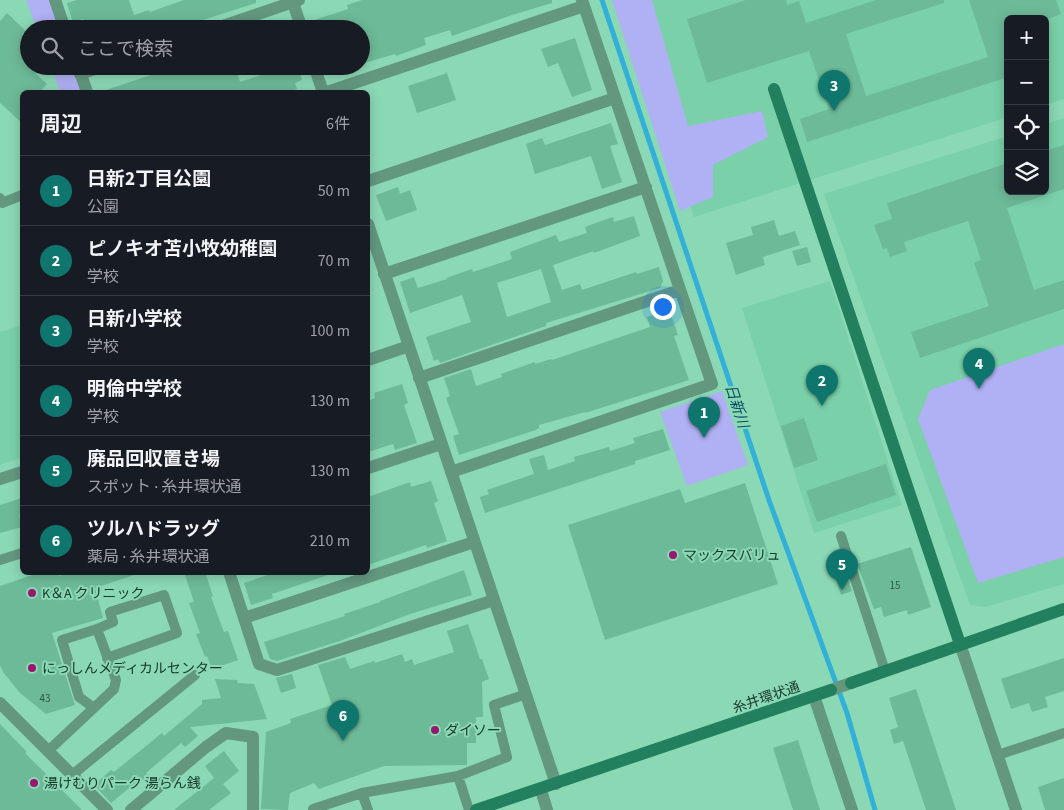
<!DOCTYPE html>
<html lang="ja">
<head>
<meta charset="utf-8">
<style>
	body { margin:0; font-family:"Source Sans 3","Noto Sans JP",sans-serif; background:#242831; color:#f1f3f6 }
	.controls { position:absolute; right:15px; top:15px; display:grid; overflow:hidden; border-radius:8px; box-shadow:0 2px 12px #0003 }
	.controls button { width:45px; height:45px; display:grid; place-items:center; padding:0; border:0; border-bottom:1px solid #363941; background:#171b24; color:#f1f3f6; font:25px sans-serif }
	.you { position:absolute; left:662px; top:306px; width:18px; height:18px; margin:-12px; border:4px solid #fff; border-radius:50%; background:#1a73e8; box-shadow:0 0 0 8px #1a73e833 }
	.badge { display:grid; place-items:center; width:32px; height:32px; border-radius:50%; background:#0f766e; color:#fff; font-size:16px; font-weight:700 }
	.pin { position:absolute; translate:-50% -41px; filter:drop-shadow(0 1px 2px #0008) }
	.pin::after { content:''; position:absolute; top:26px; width:18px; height:15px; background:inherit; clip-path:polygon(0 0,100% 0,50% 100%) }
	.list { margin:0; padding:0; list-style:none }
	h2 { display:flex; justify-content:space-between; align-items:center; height:65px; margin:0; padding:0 20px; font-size:21px }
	h2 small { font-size:16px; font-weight:400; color:#9ea1a6 }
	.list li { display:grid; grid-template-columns:32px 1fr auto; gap:15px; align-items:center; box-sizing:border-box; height:70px; padding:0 20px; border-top:1px solid #363941 }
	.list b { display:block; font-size:19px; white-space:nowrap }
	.list p { margin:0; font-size:16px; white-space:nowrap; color:#9ea1a6 }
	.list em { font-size:16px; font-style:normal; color:#9ea1a6 }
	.icon { flex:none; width:28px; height:28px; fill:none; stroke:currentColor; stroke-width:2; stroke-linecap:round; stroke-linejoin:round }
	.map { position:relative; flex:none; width:1064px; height:810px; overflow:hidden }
	.search { position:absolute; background:#171b24; box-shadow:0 2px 12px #0003; left:20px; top:20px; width:350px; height:55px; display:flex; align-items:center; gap:12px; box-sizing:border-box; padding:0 18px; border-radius:28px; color:#9ea1a6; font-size:19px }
	.panel { position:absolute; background:#171b24; box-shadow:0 2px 12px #0003; left:20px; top:90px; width:350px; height:485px; border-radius:8px }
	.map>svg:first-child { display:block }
	.built { fill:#79d0a9 }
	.green { fill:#b0b0f4 }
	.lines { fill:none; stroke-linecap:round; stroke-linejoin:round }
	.stream { stroke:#32b0d7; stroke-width:5 }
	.building { fill:#6dba98; fill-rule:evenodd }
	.lane { stroke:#63987f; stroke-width:10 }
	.street { stroke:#63987f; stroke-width:12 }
	.secondary { stroke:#23805e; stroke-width:12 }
	.poi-dot { fill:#961870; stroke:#8bd8b5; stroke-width:2 }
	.labels { text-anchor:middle; stroke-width:4; stroke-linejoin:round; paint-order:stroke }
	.number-label { font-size:11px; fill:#2c5846 }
	.poi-label { font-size:14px; fill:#17382a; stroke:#8bd8b5; text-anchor:start }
	.street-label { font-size:14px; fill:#17382a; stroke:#8bd8b5 }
	.water-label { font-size:15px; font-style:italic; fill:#064e62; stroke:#8bd8b5 }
</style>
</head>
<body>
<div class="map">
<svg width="1064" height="810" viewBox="0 0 1064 810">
	<rect width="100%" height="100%" fill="#8bd8b5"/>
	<path class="built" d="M624,0H1064V99L1045,105V19H1008V117L694,217Z
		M1064,118V584L985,607L970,605L824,194L1008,136V191H1045V124Z
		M830,281L902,505L814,533L742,308Z
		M22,325V457L0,465V332Z"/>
	<path class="green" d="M26,0H49L59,29H37Z
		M612,0H652L688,126L762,111L768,137L713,165V197L680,211Z
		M51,66H73L82,92H60Z
		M1064,344V557L978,583L918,419L930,390Z
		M722,391L748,465L687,486L660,412Z"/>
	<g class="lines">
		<path class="stream" d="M602,0L770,503L847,713L875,810"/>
	</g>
	<path class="building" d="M77,0H129L134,15L149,10L150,12L184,0H256V3L187,25L188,29H102V26L105,25L104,22L86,28L83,19L73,23L67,3Z
		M362,0H552V3L512,15L452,36L450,30L424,38L426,45L396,56L395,54L361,64V29H310L308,22L348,9L347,5Z
		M746,0H786L787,5L799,1L806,23L876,0H944V3L846,34L866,96L988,57L969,0H1056L1061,14L1048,19H1008V77L807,142L800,119L829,109L809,51L707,83L687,19Z
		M7,13L28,33L23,39L29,44V66H41L35,73L47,84L40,92H22V123L0,103V21Z
		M575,38L592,90L572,97L558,63L548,67L541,49Z
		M158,66H235L240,82L277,70L276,66H298L302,80L295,83L297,89L288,92H106V90L160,72Z
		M447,73L456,100L417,113L408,86Z
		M611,123L618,144L610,146L622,182L602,189L591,156L535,174L526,144L542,138L545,145Z
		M1064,145V189L1007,208L1034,290L1064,280V309L920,358L911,332L989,306L974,263L981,260L968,221L904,242L907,251L890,257L887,248L883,249L874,225L892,219L887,203L1008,163V191H1045V151Z
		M398,187L400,194L410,190L417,210L386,221L376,195Z
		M634,216L640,236L594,253V251L553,265L562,290L580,284L582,290L636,272L637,274L659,267L663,281L660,288L546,323V326L440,363L438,359L434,361L426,337L471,322L462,295L410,313L400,282L414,277L418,288L447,279L446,278L472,269L473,272L512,259L510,252L556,235L559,242L587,233L585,227L604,220L613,217L614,222ZM541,269L551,302L507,317L497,283Z
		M774,220L779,236L795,231L800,245L763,257L765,265L736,275L726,243L753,235L751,227Z
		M807,247L811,262L797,266L792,251Z
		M669,309L678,335L674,336L689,380L585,413V412L539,425V428L536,430L459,455L453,436L459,434L446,398L450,396L444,378L471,369L476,386L502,377L501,374L535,362V364L551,359L552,360L650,327L647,317Z
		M402,384L408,403L404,405L417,443L395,450L393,444L368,452V401L375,398L374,393Z
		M804,418L818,460L794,468L781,426Z
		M663,429L670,450L635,461V464L485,513L480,497L489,494L487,490L534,474L529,459L544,455L548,470L575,461L574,457L609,447L610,451L635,443L633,438Z
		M886,464L896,495L817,522L806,491Z
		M431,481L438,501L434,503L447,541L427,548L426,545L368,565V497L410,482L411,487Z
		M745,483L778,584L605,640L568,525L680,489L685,503Z
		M22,498V514L19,515L22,527L0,533V505Z
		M911,547L931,607L908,615L907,610L884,617L881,607L874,609L857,564Z
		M844,568L852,591L841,595L834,572Z
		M464,570L472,595L410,614L340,641L277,661L270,659L264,642L345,616L344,614L380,602V601Z
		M41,572H58L59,576L71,572H133L134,575L95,588L103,618L52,633L75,705L46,714L20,693L3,672L0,665V586Z
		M184,572H205L213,596L211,597L224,632L228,631L238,660L212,669L207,656L205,657L196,634L200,633L189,603L194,602Z
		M276,572H328V575L272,594L273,598L251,605L244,583Z
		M468,624L480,659H482L489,679L482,682L483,717H476V743H467V765L384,766L319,789L314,783L290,793L288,810L261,809L266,732L291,723L290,719L332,705L318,665L345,657L350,669L374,661L375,663L402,654L405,662L412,659L414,665L454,652L447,631Z
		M1064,658V691L1045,697L1048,707L1032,712L1029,703L1011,709L1001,679Z
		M292,674L296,688L281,693L276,678Z
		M215,679L237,680L238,683L254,684L267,719L190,727L198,736L185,747L181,743L146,773L148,775L136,786L134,784L111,803L94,785L111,770L114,772L162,733L164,736L202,704V700L221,698Z
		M916,689L956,810H926L903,741L894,744L890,730L898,727L889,698Z
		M0,724L27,752L25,753L82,810H0Z
		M798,740L820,810H793L773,748Z
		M224,751L239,771L223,784L231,793L209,810H174L214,778L205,766Z
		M1064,778V810H1045L1038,787Z"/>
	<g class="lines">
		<path class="lane" d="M0,198L2,203L22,195
			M841,536L885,671
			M0,560L22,553
			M94,708L79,697L62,640L97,629
			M48,751L114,689L116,680L97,629L113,622L110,612L164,595L177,633L107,658
			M998,755L1064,733
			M72,775L195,675
			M313,809L362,793
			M368,810L362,793L458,776
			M469,810L458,776L507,757L494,705L526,694"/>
		<path class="street" d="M55,0L65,29
			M292,0L302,29
			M214,29L299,0
			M78,66L87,92
			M314,66L323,92
			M80,74L103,66
			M327,92L584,6
			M368,181L615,98
			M368,224L556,784
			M384,274L646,187
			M368,360L409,346
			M419,378L680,290
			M368,468L441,444
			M451,472L712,384L582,0
			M0,479L22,472
			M229,572L259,664L277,670L494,600
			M244,618L474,542
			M960,644L1016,810
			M831,690L851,683
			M814,696L852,810
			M0,703L107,810
			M541,790L547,810
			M131,810L206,747L226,733L253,737V810"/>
		<path class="secondary" d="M774,89L960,644
			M851,683L1064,609
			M476,810L831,690"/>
	</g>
	<g class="poi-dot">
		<circle cx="673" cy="555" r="5"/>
		<circle cx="32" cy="593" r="5"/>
		<circle cx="32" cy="668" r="5"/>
		<circle cx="435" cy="730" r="5"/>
		<circle cx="34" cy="783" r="5"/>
	</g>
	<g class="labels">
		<g class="number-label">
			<text x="895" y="589">15</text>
			<text x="45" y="702">43</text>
		</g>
		<g class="poi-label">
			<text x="683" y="560">マックスバリュ</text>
			<text x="42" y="598">K＆A クリニック</text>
			<text x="42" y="673">にっしんメディカルセンター</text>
			<text x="445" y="735">ダイソー</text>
			<text x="44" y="788">湯けむりパーク 湯らん銭</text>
		</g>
		<g class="street-label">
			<text transform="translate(766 697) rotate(-19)" y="5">糸井環状通</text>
		</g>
		<g class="water-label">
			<text transform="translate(737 406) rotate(72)" y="5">日新川</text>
		</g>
	</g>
</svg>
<div class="controls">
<button>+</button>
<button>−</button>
<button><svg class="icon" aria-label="locate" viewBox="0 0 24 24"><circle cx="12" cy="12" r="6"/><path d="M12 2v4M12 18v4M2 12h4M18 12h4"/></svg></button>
<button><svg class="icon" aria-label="layers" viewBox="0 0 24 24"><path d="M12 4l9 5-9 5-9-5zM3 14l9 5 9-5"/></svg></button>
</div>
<div class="you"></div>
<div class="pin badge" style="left:704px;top:438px">1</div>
<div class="pin badge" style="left:822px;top:406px">2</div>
<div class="pin badge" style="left:834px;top:111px">3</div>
<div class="pin badge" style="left:979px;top:389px">4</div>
<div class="pin badge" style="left:842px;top:590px">5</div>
<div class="pin badge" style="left:343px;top:741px">6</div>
<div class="search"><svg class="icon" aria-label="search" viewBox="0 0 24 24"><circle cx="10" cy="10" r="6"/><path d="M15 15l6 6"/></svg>ここで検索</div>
<section class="panel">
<h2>周辺<small>6件</small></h2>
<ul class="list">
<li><span class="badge">1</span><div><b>日新2丁目公園</b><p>公園</p></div><em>50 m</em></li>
<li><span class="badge">2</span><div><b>ピノキオ苫小牧幼稚園</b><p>学校</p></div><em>70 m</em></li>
<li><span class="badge">3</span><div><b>日新小学校</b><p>学校</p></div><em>100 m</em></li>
<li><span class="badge">4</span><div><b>明倫中学校</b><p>学校</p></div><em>130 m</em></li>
<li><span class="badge">5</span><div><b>廃品回収置き場</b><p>スポット · 糸井環状通</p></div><em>130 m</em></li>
<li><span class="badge">6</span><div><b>ツルハドラッグ</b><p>薬局 · 糸井環状通</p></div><em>210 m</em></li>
</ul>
</section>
</div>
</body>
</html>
